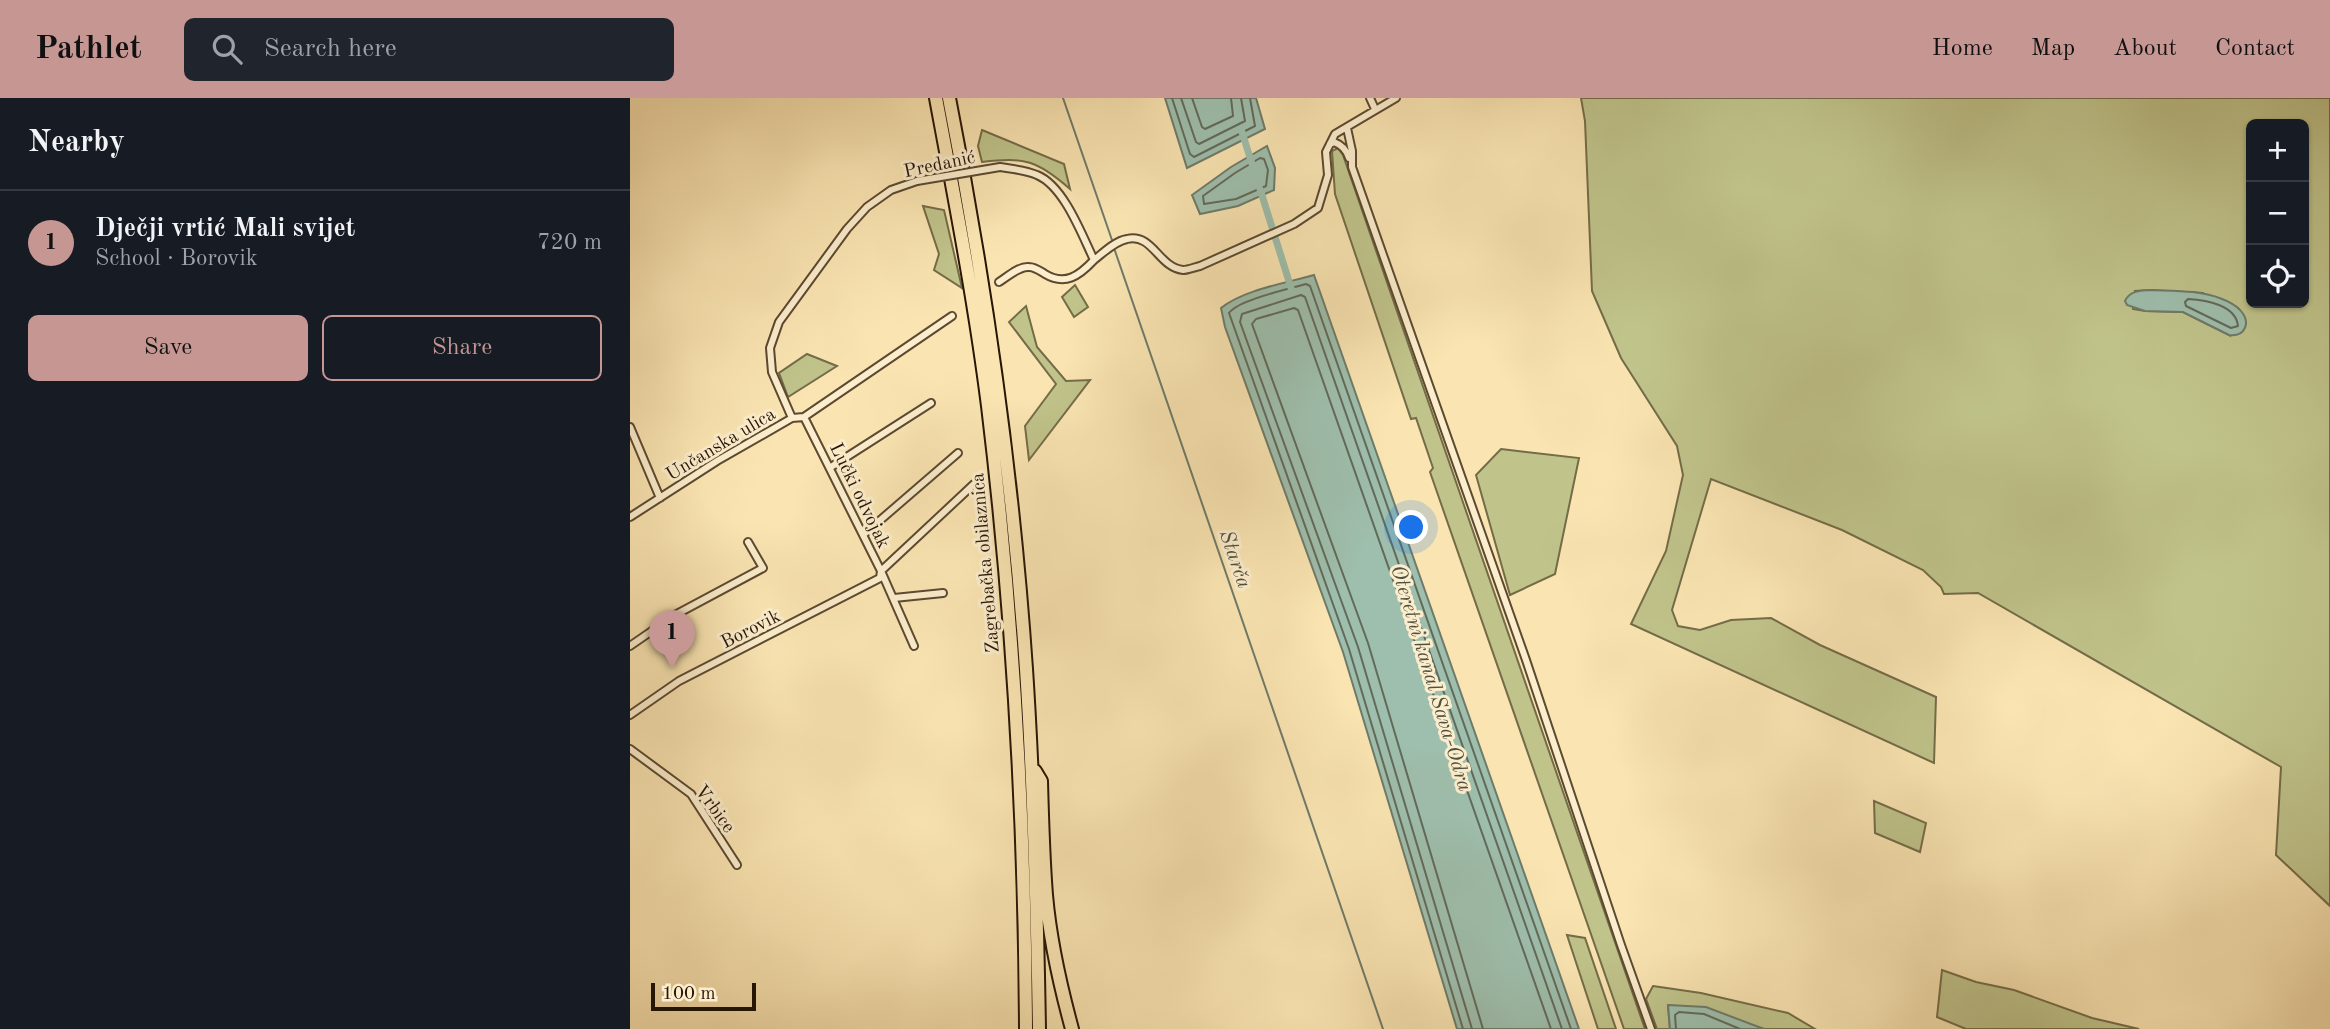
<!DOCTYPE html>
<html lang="en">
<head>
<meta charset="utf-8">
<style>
	body { margin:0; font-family:"Old Standard TT",serif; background:#20242c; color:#f1f3f6 }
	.controls { position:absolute; right:21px; top:21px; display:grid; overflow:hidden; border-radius:10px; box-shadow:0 2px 5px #0004 }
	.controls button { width:63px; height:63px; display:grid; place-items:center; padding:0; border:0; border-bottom:2px solid #363941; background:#171b24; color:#f1f3f6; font:35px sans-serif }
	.scale { position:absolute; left:21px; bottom:18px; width:105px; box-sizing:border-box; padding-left:7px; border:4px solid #271506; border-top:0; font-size:19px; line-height:24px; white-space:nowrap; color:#271506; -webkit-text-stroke:5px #fceecd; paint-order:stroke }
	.you { position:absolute; left:782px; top:430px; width:24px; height:24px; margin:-18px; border:5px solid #fff; border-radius:50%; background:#1a73e8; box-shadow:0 0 0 10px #1a73e833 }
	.badge { display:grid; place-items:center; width:46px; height:46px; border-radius:50%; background:#c59692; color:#111; font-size:23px; font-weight:700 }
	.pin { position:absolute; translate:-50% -58px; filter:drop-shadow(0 2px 4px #0008) }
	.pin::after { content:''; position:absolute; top:37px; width:24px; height:21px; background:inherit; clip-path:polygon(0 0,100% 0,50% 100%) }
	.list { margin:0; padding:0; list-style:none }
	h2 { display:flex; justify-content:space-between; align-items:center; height:91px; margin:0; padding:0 28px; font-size:30px }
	h2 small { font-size:23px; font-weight:400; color:#9ea1a6 }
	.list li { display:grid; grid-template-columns:46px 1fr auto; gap:21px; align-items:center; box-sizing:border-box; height:105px; padding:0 28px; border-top:2px solid #363941 }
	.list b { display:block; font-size:26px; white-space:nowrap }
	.list p { margin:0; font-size:23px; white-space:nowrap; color:#9ea1a6 }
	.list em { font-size:23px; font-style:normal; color:#9ea1a6 }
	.actions { display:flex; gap:14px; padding:21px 28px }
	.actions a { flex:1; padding:16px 0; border:2px solid #c59692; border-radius:10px; text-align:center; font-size:24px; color:#c59692 }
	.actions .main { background:#c59692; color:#111 }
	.icon { flex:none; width:38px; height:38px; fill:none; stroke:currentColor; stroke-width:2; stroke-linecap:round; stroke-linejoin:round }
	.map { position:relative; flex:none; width:1700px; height:931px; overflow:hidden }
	header { display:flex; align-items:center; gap:42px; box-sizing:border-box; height:98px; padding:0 35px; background:#c59692; color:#111 }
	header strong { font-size:33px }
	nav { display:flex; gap:38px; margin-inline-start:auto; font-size:24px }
	.search { width:490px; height:63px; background:#20242c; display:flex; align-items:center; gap:18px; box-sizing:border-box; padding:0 24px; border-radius:10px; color:#9ea1a6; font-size:26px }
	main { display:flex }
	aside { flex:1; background:#171b24 }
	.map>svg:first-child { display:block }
	.green { fill:#c0c48b; stroke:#746c48; stroke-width:2; fill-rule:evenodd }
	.water { fill:#9ebfad; stroke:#6e7b6a; stroke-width:2 }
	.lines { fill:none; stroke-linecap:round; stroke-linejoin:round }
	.shore { stroke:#626a5a; stroke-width:2 }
	.stream { stroke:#6e7b6a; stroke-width:2 }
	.canal { stroke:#9ebfad; stroke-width:7 }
	.street-casing { stroke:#5c4931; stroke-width:10 }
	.highway-casing { stroke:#271506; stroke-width:16 }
	.street { stroke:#fceecd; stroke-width:6 }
	.highway { stroke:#fae5b2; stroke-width:12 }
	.street-bridge-casing { stroke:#5c4931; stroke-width:10; stroke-linecap:butt }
	.street-bridge { stroke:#fceecd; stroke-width:6 }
	.labels { text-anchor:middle; stroke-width:6; stroke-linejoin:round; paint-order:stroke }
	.street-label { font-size:19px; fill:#271506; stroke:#fceecd }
	.water-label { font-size:21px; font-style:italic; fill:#515040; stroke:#fceecd }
</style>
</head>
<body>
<header>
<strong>Pathlet</strong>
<div class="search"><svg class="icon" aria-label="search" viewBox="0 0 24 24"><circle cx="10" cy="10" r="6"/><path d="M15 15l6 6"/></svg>Search here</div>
<nav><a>Home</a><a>Map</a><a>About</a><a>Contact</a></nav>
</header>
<main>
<aside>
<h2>Nearby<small></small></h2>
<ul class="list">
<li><span class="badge">1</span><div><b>Dječji vrtić Mali svijet</b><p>School · Borovik</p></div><em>720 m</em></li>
</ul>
<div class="actions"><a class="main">Save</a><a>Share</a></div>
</aside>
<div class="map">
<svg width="1700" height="931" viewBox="0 0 1700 931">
	<rect width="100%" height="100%" fill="#fae5b2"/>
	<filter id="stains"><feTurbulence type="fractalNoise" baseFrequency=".00286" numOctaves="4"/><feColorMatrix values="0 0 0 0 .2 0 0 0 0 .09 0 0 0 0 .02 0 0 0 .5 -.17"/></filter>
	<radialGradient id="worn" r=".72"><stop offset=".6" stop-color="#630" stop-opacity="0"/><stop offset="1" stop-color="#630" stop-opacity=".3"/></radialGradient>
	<path class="green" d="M951,0H1700V808L1646,757L1651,669L1348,495L1314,496L1311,489L1293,472L1212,432L1081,381L1042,512L1048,528L1070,532L1101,522L1141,520L1190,547L1306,599L1304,665L1001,526L1036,453L1053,377L1047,348L991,260L962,193L955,23ZM1621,26H1674V205H1621ZM1521,192L1573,195L1599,237L1553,214L1515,213L1503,211L1505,193Z
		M352,32L434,66L440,91C407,62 395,59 352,64L348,48Z
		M708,50L713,57L1015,931H994L800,374L803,370L786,320L781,321L705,96L702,53Z
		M293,108L314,112L332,190L304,172L309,156Z
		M445,187L458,209L444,219L432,199Z
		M396,208L407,249L436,283L460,282L399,362L395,328L426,286L379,224Z
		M177,256L207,268L158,299L149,275Z
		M871,351L949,360L925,476L880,497L846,377Z
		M1244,703L1296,725L1290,754L1245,735Z
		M937,837L955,840L986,931H968Z
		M1312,872L1346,884L1384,892L1462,920L1509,931H1336L1307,919Z
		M1023,888L1071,895L1158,915L1185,931H1134L1038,907L1040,931H1027L1016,901Z"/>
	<path class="water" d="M535,0H626L635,31L557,70Z
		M637,48L645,70L644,92L608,108L570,116L562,97L601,69Z
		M684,177L949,931H827L713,554L595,229L591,210C613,192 656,185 684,177Z
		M1521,192C1544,193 1570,192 1592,201C1598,203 1607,208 1611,213C1621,225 1615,239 1599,237L1553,214L1515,213L1497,207L1495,203C1500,192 1511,193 1521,192Z
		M1038,907L1076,909L1134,931H1040Z"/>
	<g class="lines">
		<path class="shore" d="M542,0L560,56L564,59L625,28L620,0
			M551,0L566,44L569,46L615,23L611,0
			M562,0L572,29L575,31L603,18L601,0
			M630,60L634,61L638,72L636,88L606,101L574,106L573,98L605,75Z
			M1558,201C1576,202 1606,207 1608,228L1601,230L1556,208L1555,204Z
			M833,931L719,551L599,215C608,202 659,191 676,186L680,188L941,931
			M842,931L728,549L610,224L612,216L671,197L675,199L932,931
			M853,931L738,545L622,226L626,221L664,210L668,212L921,931
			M1046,931L1045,917L1049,914L1074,916L1110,931"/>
		<path class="stream" d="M433,0L483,145
			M484,150L753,931"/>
		<path class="canal" d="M612,34L622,66
			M630,91L662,193"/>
		<defs>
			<path id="street" d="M740,0L745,11
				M717,30L722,53V69L896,562L991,847L1021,931
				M700,46L704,44C712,47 717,53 719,60
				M370,69C382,71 396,72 407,77C434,88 452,137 464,162C473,155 485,143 497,141C523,135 528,169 553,172C558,172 565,169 570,168L664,126L688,110L698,77L696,54L705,36L766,0
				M369,184C377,179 389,168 399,169C405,169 410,173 415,176C435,188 449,178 464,162
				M174,319L322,218
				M162,320L142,274L140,250L149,224L217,131L237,109L261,92L287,83
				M0,329L30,400
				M201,369L301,305
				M0,419L87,363L162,320L174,319L251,473L284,548
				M233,437L328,355
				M264,500L313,495
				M0,548L45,517L133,470L118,444
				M0,617L49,583L250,480L251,473L344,386
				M0,651L61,696L107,767"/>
			<path id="highway" d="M306,0C325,102 345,205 358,308C383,514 395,723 396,931
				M319,0C356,188 383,380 396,571C404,691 407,811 409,931
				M405,673L411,683C412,721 413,759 416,797C420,843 430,887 442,931"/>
		</defs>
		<use href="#street" class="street-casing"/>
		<use href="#highway" class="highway-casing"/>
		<use href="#street" class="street"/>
		<use href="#highway" class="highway"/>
		<defs>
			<path id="street-bridge" d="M287,83L370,69"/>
		</defs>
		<use href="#street-bridge" class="street-bridge-casing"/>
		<use href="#street-bridge" class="street-bridge"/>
	</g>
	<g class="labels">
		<g class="street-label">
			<text transform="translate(309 65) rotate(-12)" y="7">Predanić</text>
			<text transform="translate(90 345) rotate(-31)" y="7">Unčanska ulica</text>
			<text transform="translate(231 397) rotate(64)" y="7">Lučki odvojak</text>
			<text transform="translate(354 465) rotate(-95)" y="7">Zagrebačka obilaznica</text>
			<text transform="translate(120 530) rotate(-27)" y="7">Borovik</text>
			<text transform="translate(86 710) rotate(54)" y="7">Vrbice</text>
		</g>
		<g class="water-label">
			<text transform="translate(606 461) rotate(71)" y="7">Starča</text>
			<text transform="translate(802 580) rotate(73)" y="7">Oteretni kanal Sava-Odra</text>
		</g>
	</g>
	<rect width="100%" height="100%" filter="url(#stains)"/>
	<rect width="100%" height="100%" fill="url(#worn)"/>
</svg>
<div class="controls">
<button>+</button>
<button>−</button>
<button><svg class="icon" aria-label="locate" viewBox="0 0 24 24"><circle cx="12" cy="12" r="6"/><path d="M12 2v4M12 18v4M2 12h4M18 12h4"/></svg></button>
</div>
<div class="scale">100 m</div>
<div class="you"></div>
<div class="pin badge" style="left:42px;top:570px">1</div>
</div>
</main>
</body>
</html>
